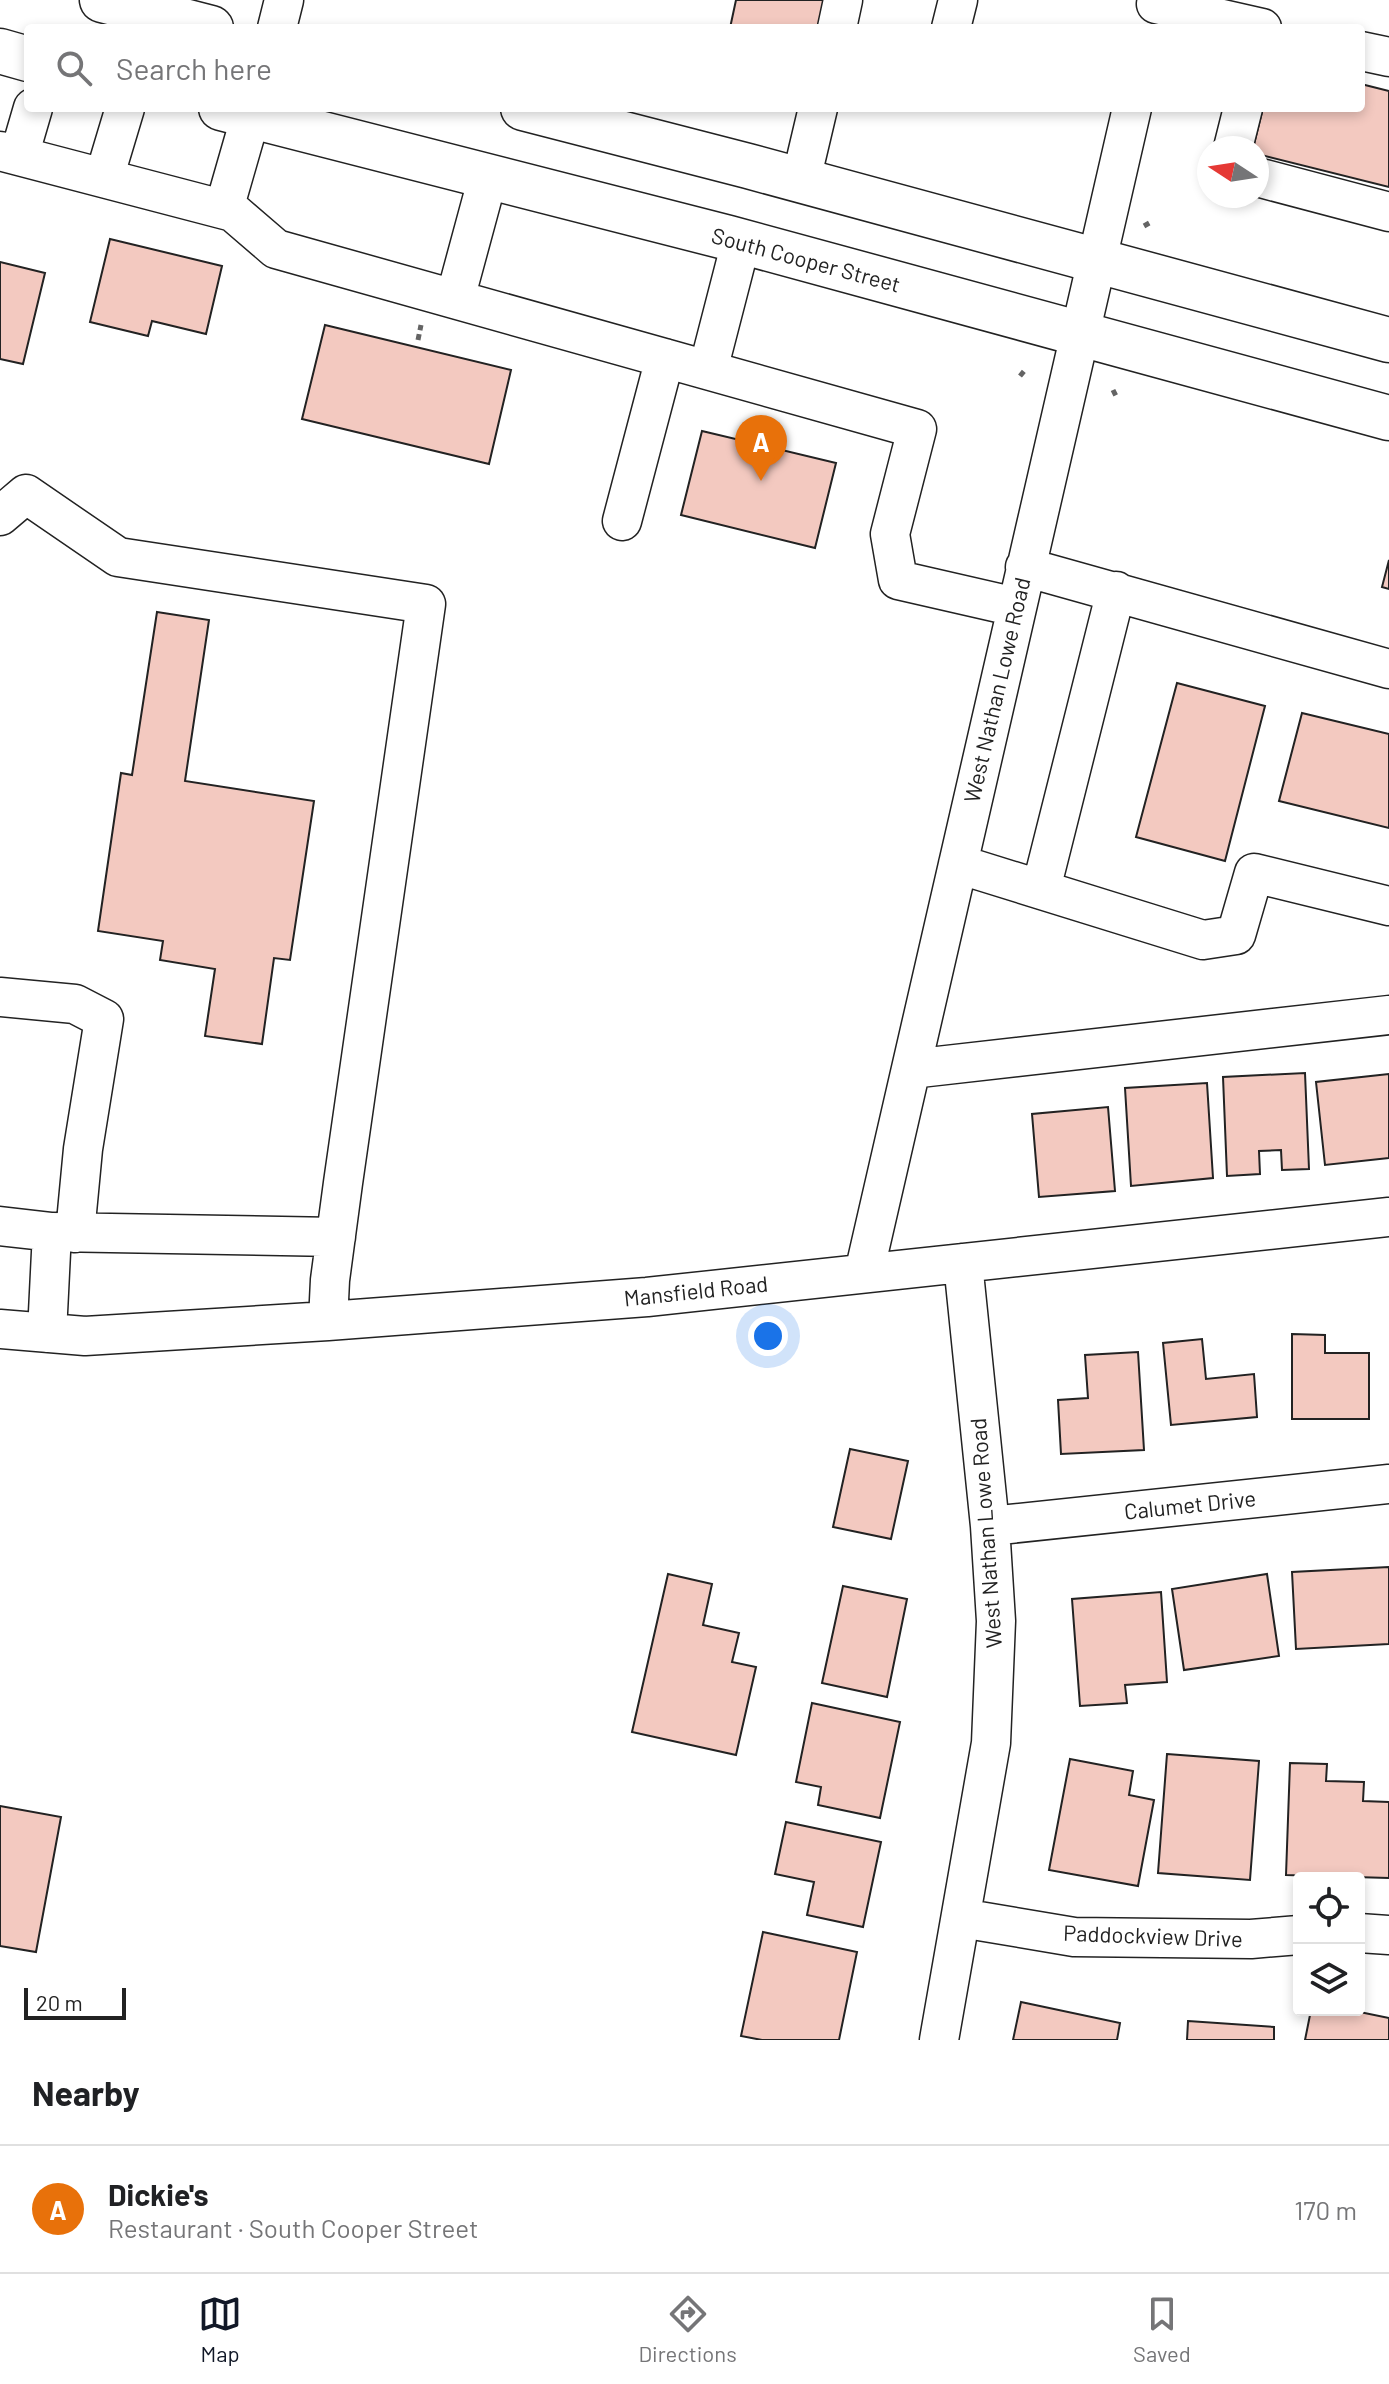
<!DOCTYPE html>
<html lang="en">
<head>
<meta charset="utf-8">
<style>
	body { margin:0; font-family:Barlow,sans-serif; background:#f6f6f6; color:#202124 }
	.controls { position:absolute; right:24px; bottom:24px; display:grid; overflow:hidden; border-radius:8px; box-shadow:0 4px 12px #0003 }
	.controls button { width:72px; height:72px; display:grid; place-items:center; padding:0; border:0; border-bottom:2px solid #e0e0e0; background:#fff; color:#202124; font:40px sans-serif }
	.compass { position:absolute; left:1197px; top:136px; width:72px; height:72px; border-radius:50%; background:#fff; box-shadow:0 4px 12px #0003; rotate:282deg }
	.scale { position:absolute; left:24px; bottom:20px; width:102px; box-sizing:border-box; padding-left:8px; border:4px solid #222; border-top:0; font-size:22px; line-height:28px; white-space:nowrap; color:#222; -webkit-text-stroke:6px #fff; paint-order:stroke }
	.you { position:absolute; left:768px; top:1336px; width:28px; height:28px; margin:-20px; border:6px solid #fff; border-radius:50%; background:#1a73e8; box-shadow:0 0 0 12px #1a73e833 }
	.badge { display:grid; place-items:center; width:52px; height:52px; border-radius:50%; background:#111827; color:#fff; font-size:26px; font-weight:700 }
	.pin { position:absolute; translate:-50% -66px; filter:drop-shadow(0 2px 4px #0008) }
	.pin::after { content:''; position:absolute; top:42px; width:28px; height:24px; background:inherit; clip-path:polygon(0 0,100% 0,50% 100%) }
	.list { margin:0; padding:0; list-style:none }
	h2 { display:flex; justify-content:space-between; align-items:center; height:104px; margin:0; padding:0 32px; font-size:34px }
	h2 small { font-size:26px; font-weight:400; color:#757577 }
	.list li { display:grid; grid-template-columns:52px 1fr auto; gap:24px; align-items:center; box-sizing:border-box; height:128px; padding:0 32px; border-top:2px solid #e0e0e0 }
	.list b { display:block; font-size:30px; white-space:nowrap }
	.list p { margin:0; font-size:26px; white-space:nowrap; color:#757577 }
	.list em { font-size:26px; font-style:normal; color:#757577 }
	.icon { flex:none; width:44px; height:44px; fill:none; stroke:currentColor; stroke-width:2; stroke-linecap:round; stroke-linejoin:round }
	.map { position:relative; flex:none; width:1389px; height:2040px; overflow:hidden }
	.search { position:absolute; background:#fff; box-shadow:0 4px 12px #0003; left:24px; right:24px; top:24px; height:88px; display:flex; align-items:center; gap:20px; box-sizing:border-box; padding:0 28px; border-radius:8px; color:#757577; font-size:30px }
	.sheet { height:232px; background:#fff }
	nav { display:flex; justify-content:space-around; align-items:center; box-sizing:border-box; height:112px; border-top:2px solid #e0e0e0; background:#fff; font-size:22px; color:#757577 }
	nav a { display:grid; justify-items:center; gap:4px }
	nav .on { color:#111827 }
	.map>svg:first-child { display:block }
	.building { fill:#f3c9c0; stroke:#222; stroke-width:2 }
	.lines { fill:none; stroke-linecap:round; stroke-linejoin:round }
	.minor-casing { stroke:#222; stroke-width:41 }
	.major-casing { stroke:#222; stroke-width:47 }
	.path { stroke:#646464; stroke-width:5; stroke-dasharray:6 4; stroke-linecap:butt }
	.minor { stroke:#fff; stroke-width:38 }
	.major { stroke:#fff; stroke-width:44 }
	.labels { text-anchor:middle; stroke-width:6; stroke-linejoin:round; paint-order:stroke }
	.street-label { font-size:22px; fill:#222; stroke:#fff }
</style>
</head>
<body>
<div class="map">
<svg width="1389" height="2040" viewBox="0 0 1389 2040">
	<rect width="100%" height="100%" fill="#fff"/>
	<path class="building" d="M736,0H824L818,28H730Z
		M1361,84L1389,91V187L1257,154V148H1253L1263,108H1361Z
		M110,239L222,266L206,334L152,321L148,336L90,322Z
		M0,262L45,273L23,364L0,359Z
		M325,325L511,370L489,464L302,419Z
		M702,431L836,463L815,548L681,515Z
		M1389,560V589L1382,587Z
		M157,612L209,620L185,781L314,801L290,960L274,958L262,1044L205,1036L215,969L160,960L163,941L98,931L121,773L132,775Z
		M1177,683L1265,706L1225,861L1136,837Z
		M1302,713L1389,734V828L1279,801Z
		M1305,1073L1309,1169L1282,1170L1281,1150L1259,1151L1260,1174L1227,1176L1223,1077Z
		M1389,1074V1158L1325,1165L1316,1082Z
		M1207,1083L1213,1178L1131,1186L1125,1088Z
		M1108,1107L1115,1191L1039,1197L1032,1114Z
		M1292,1334L1325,1335V1353H1369V1419H1292Z
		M1202,1339L1206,1379L1254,1374L1257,1417L1171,1425L1163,1343Z
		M1138,1352L1144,1450L1061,1454L1058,1400L1088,1398L1085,1355Z
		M850,1449L908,1461L891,1539L833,1527Z
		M1389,1567V1644L1296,1649L1292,1572Z
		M668,1574L712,1584L703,1625L739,1633L732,1662L756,1667L736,1755L632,1732Z
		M1267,1574L1279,1656L1184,1670L1172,1589Z
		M843,1586L907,1599L887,1697L822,1683Z
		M1161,1592L1167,1682L1125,1685L1127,1703L1080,1706L1072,1599Z
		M812,1703L900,1722L880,1818L818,1805L821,1787L796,1782Z
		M1167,1754L1259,1761L1250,1880L1158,1873Z
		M1070,1759L1133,1771L1129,1795L1154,1800L1138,1886L1049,1870Z
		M1290,1763L1327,1764L1326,1781L1364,1782L1363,1801L1389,1802V1878L1286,1875Z
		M0,1806L61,1817L36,1952L0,1946Z
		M786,1822L881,1842L863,1927L807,1915L814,1882L775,1874Z
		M763,1932L857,1952L839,2040H762L741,2036Z
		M1021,2002L1120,2023L1117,2040H1013Z
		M1311,2010H1350L1389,2018V2040H1305Z
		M1188,2021L1274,2027V2040H1187Z"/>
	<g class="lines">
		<defs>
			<path id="minor" d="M1156,4L1262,28
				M277,28L284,0
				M837,28L843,0
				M951,28L958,0
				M1361,51L1389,57
				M1233,148L1243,108
				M0,151L233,212L276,249L917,429L890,534L898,580L1016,607
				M19,156L33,108
				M1257,177L1389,212
				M104,178L125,108
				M801,180L818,108
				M224,209L251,115
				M455,299L488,177
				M708,370L741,242
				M0,516L26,494L118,557L426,604L343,1183L330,1280L328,1321
				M622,521L665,358
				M1025,567L1389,669
				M958,864L1203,940L1236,935L1254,873L1389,906
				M1041,889L1116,591
				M0,997L75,1004L104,1019L83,1149L75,1233
				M911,1069L1389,1015
				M0,1226L52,1232L47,1333
				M52,1232L336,1237
				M864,1273L1132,108
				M0,1329L85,1336L328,1321L647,1297L1389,1217
				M990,1526L1389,1484
				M961,1918L1074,1937L1251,1939L1299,1935
				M1359,1933L1389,1935
				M939,2040L991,1743L996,1621L990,1526L963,1263"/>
			<path id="major" d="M102,0L211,28
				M0,51L28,59
				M221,108L729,238L1389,418
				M523,108L748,166L1389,340"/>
		</defs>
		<use href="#minor" class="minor-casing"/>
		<use href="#major" class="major-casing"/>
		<path class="path" d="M1144,226L1151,222
			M418,340L421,325
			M1020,376L1025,370
			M1113,390L1116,396"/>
		<use href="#minor" class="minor"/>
		<use href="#major" class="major"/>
	</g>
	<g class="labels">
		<g class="street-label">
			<text transform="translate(806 260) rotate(15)" y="8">South Cooper Street</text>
			<text transform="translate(997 690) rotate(-77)" y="8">West Nathan Lowe Road</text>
			<text transform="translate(696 1291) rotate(-6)" y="8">Mansfield Road</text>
			<text transform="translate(1190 1505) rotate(-6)" y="8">Calumet Drive</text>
			<text transform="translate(986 1533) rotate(-94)" y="8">West Nathan Lowe Road</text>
			<text transform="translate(1153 1936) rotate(2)" y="8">Paddockview Drive</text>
		</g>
	</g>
</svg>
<div class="controls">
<button><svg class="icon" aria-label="locate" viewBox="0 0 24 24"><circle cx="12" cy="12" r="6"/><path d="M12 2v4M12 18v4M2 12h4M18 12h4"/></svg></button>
<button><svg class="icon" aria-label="layers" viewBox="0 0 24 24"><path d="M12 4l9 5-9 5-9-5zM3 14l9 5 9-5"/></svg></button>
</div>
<svg class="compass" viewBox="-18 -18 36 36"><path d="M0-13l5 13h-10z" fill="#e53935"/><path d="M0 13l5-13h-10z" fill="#757577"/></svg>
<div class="scale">20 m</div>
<div class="you"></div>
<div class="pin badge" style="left:761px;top:481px;background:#e8710a">A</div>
<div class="search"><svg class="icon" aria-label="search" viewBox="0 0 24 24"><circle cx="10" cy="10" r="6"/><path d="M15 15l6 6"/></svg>Search here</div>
</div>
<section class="sheet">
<h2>Nearby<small></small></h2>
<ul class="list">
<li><span class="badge" style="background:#e8710a">A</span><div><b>Dickie's</b><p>Restaurant · South Cooper Street</p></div><em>170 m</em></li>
</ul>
</section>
<nav>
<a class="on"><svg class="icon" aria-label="map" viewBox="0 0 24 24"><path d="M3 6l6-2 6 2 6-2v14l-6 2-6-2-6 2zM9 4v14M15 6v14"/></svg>Map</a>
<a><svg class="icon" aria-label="directions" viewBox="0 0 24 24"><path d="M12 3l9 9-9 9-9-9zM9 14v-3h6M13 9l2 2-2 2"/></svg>Directions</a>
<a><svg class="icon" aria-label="saved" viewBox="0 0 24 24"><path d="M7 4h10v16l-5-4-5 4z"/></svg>Saved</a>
</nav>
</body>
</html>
